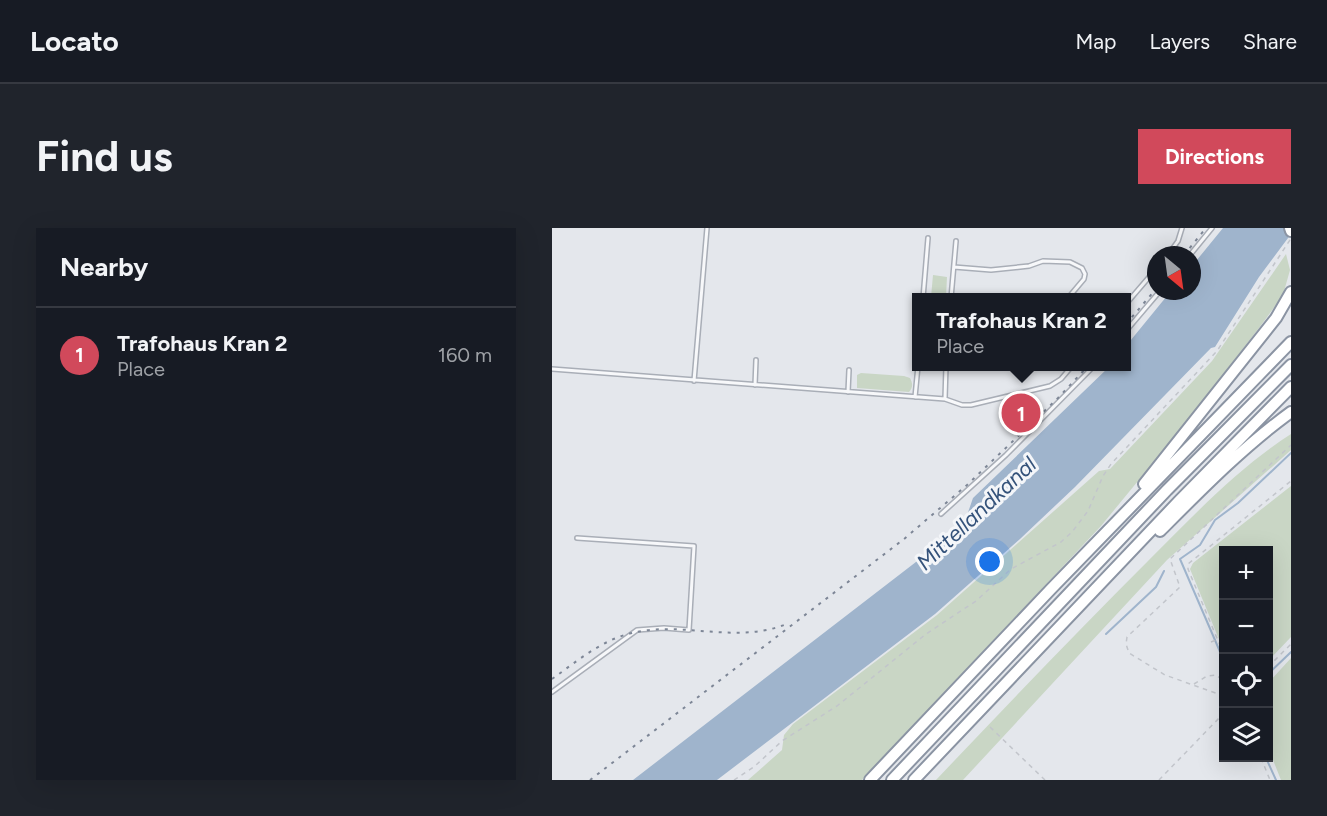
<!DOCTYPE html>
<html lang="en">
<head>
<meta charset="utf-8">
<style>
	body { margin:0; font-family:Figtree,sans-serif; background:#20242c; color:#f1f3f6 }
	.controls { position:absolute; right:18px; bottom:18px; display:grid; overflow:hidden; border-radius:0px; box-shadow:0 6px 24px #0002 }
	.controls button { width:54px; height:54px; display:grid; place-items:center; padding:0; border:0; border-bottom:2px solid #363941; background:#171b24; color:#f1f3f6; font:30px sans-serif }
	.compass { position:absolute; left:595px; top:18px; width:54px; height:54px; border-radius:50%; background:#171b24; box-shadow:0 6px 24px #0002; rotate:151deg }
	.you { position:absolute; left:438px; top:334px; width:21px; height:21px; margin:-15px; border:4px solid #fff; border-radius:50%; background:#1a73e8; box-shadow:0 0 0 9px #1a73e833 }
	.badge { display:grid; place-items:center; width:39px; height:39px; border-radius:50%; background:#d1495b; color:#fff; font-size:20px; font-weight:700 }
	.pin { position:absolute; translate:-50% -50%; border:3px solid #fff; box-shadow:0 2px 6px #0006 }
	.popup { position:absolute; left:360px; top:65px; width:219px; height:78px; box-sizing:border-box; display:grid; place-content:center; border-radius:0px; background:#171b24; filter:drop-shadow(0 2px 4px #0005); font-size:20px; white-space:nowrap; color:#9ea1a6 }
	.popup b { font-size:22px; color:#f1f3f6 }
	.popup::after { content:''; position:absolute; left:50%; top:100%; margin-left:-12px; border:12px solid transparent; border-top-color:#171b24 }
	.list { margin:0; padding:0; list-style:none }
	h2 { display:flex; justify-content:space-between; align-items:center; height:78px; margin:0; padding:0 24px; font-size:26px }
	h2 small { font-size:20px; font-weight:400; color:#9ea1a6 }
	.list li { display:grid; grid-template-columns:39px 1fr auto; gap:18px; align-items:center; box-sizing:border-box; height:96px; padding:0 24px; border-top:2px solid #363941 }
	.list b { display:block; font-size:22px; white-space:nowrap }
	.list p { margin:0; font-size:20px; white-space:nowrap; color:#9ea1a6 }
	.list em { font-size:20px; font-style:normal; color:#9ea1a6 }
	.icon { flex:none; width:33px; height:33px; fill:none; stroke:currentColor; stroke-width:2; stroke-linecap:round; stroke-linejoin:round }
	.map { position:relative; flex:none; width:739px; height:552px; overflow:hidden; border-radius:0px }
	header { display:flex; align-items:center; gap:36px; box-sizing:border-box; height:84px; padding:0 30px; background:#171b24; border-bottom:2px solid #363941 }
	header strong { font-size:28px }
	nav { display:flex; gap:33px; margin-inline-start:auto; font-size:21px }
	.intro { display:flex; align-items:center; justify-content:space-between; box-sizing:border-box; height:144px; padding:0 36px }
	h1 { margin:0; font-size:42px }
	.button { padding:15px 27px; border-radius:0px; background:#d1495b; color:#fff; font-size:21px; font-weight:700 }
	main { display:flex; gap:36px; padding:0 36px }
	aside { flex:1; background:#171b24; border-radius:0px; box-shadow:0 6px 24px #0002 }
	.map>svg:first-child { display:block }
	.green { fill:#c9d6c5 }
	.water { fill:#9fb4cc }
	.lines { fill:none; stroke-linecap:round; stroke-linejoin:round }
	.stream { stroke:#9fb4cc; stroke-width:2 }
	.lane-casing { stroke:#a9aeb7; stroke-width:6 }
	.highway-casing { stroke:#8b94a3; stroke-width:14 }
	.path { stroke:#c2c5cb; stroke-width:1.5; stroke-dasharray:4.5 4.5; stroke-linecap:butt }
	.lane { stroke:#f7f8fa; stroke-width:3 }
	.highway { stroke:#fff; stroke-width:10 }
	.rail { stroke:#7d8696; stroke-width:2; stroke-dasharray:3 6; stroke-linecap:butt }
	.labels { text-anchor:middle; stroke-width:6; stroke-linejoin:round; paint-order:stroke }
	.water-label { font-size:22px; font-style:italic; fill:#34527a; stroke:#f4f6f9 }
</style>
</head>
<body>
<header>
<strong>Locato</strong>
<nav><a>Map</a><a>Layers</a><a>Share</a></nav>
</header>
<div class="intro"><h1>Find us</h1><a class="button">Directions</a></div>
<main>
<aside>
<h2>Nearby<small></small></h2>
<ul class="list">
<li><span class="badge">1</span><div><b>Trafohaus Kran 2</b><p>Place</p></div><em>160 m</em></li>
</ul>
</aside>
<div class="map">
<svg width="739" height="552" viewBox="0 0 739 552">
	<rect width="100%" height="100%" fill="#e4e7ec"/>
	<path class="green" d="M734,26L738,42L731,67L707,100L632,197L549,298L310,552H196L230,522L232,507L241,496L385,387L547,243L558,241L660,133Z
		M381,47L395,49L394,69H379Z
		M309,145L352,148L358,150C361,156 361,159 357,164L305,160V147Z
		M739,206V222L615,332L411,552H384C454,478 524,405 596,333C641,288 686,240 739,206Z
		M739,258V409L717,432L716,322H672L671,421L638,341L641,335Z
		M739,430V552H729L717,522V454Z"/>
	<path class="water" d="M671,0H739V6L707,49L663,119L659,120L523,259L468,311L383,386L165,552H81L399,307L412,296L421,270L557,139L574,138V118L619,63H640V38Z"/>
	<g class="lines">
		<path class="stream" d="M554,406L604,359L612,343
			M672,433L628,331L648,317L663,292L686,275L739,225
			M716,446L739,424
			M714,530L724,552"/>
		<defs>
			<path id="lane" d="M616,27L626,13L630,0
				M638,27L660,0
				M402,39L439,42L477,38L491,33L518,34L530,40L533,46L532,51L516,70
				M371,70L376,10
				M399,70L404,13
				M574,76L604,41
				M574,103L608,63
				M0,141L393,171L394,138
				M142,153L155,0
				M203,157L204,132
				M296,164L297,142
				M363,169L366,138
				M393,171L410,177H419L498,158L509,151L520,138
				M389,286L454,227L542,138
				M0,464L85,402L112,400L137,402L142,318L25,310"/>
			<path id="highway" d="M738,0L739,3
				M592,256L724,90L739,64
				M608,303C650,261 691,219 739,184
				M318,552L499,361L739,114
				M340,552L615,262L739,137
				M362,552L627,273L739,159"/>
		</defs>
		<use href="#lane" class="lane-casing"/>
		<use href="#highway" class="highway-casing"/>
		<path class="path" d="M659,414L664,412
			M672,427L636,341V336L739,253
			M716,439L739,416
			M642,456L655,448L664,447L672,453
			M672,468L613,447L577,425L574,416L575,409L628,359L618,331L739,217
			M438,499L493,552
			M709,530L718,552
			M182,552L203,538L230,513L285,478L374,406L424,373L459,341L509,314L520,304L536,283L551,248L559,236L665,123L738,12
			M607,552L672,485"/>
		<use href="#lane" class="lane"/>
		<use href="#highway" class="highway"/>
		<path class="rail" d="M632,27L654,0
			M574,96L604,61
			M0,451C24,434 47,414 76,406C130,391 183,418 237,395
			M38,552L352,311L415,257L506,170L536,138"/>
	</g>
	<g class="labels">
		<g class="water-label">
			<text transform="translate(424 285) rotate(-43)" y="8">Mittellandkanal</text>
		</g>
	</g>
</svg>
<div class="controls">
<button>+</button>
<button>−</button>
<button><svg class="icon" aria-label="locate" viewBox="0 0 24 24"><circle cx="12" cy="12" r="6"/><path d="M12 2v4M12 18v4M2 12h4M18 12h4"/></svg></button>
<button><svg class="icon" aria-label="layers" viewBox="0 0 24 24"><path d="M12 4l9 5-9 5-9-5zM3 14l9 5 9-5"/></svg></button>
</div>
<svg class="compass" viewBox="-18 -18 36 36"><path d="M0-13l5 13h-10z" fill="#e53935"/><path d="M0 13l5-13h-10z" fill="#9ea1a6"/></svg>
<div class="you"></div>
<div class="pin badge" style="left:469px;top:185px">1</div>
<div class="popup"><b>Trafohaus Kran 2</b>Place</div>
</div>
</main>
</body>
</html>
